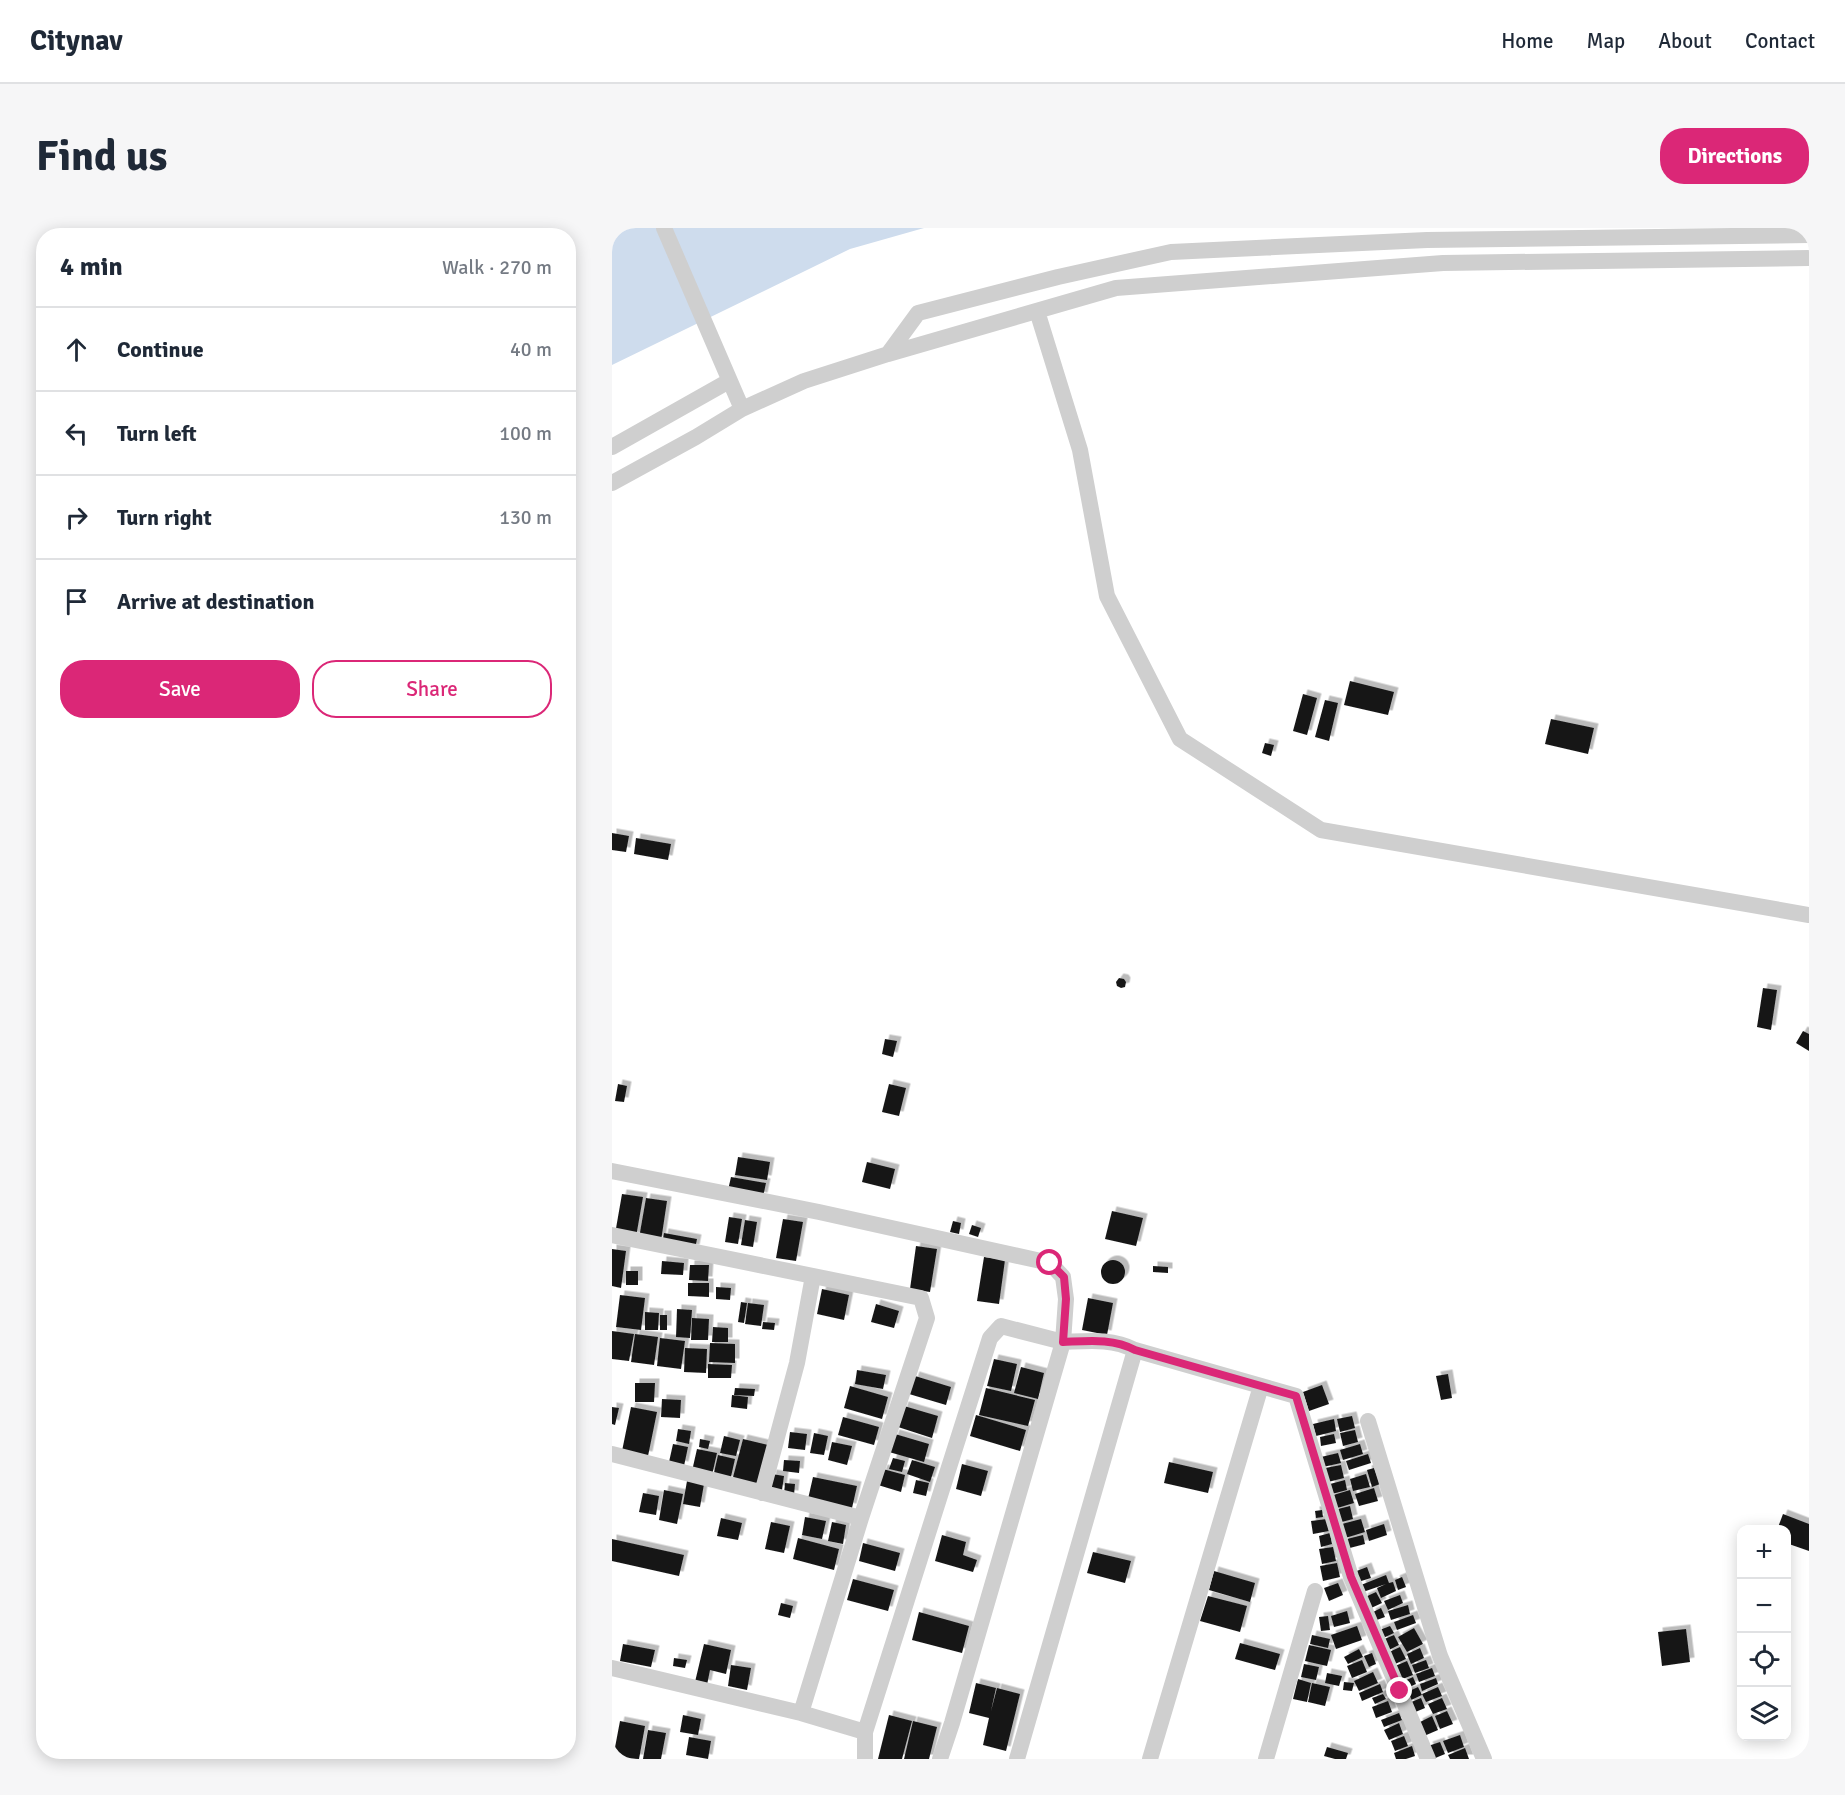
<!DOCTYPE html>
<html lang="en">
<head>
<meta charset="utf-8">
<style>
	body { margin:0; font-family:Signika,sans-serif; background:#f6f6f7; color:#1f2937 }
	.controls { position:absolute; right:18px; bottom:18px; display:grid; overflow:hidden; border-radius:12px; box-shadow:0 3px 15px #0003 }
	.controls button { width:54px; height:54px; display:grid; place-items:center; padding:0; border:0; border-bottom:2px solid #e0e1e3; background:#fff; color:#1f2937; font:30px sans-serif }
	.stop { position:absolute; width:18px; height:18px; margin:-14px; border:4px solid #db2777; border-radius:50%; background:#fff }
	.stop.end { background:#db2777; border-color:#fff; box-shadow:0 2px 6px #0008 }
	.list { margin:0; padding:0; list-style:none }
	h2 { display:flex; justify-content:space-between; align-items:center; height:78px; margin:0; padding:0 24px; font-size:26px }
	h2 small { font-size:20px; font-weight:400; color:#747a83 }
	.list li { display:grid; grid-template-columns:39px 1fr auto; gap:18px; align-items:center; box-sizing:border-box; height:84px; padding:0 24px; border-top:2px solid #e0e1e3 }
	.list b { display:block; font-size:22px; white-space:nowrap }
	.list em { font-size:20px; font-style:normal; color:#747a83 }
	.actions { display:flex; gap:12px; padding:18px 24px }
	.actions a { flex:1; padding:14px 0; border:2px solid #db2777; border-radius:24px; text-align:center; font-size:21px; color:#db2777 }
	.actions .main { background:#db2777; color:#fff }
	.icon { flex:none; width:33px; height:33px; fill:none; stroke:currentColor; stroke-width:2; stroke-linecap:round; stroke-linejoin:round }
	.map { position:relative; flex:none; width:1197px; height:1531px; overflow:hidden; border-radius:24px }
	header { display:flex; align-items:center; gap:36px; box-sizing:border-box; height:84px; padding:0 30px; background:#fff; border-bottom:2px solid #e0e1e3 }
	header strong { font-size:28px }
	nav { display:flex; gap:33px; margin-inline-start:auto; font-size:21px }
	.intro { display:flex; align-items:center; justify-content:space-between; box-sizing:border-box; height:144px; padding:0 36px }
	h1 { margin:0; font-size:42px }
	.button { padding:15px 27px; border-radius:24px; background:#db2777; color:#fff; font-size:21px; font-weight:700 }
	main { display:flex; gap:36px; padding:0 36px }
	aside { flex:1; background:#fff; border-radius:24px; box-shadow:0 3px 15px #0003 }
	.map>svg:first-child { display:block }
	.water { fill:#cedced }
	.building { fill:#191919; filter:url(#shadow) }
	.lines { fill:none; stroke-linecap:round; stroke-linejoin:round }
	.minor { stroke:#cfcfcf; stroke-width:16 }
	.route { stroke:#db2777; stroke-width:8 }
</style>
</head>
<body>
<header>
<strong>Citynav</strong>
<nav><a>Home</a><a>Map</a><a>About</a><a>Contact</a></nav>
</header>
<div class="intro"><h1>Find us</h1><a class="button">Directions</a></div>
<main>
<aside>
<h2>4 min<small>Walk · 270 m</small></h2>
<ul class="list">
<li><svg class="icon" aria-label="ahead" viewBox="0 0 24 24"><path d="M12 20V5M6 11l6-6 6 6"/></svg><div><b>Continue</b></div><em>40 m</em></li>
<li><svg class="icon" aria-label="left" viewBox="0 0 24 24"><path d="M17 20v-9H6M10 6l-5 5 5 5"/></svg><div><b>Turn left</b></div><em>100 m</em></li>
<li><svg class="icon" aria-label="right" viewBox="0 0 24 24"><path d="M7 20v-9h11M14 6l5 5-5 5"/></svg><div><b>Turn right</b></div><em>130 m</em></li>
<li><svg class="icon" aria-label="arrive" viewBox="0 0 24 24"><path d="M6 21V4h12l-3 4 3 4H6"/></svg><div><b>Arrive at destination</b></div></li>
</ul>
<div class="actions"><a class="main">Save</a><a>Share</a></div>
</aside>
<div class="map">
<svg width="1197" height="1531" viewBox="0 0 1197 1531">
	<defs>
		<filter id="shadow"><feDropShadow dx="4.5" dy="-4.5" stdDeviation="0" flood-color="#0004"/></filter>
	</defs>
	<rect width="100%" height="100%" fill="#fff"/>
	<path class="water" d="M0,0H312L238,21L0,137Z"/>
	<path class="building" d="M738,453L782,464L776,487L732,477Z
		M691,466L705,470L695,507L681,503Z
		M713,472L726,475L717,513L703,509Z
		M939,491L982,500L976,526L933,516Z
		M653,515L662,517L659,528L650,525Z
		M0,605L17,608L14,624L0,622Z
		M24,610L59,616L56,632L22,626Z
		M507,750L512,751L514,754L513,759L509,760L505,758L504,754Z
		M1151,760L1165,762L1159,802L1145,799Z
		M1191,803L1197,806V823L1184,815Z
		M273,811L285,813L281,829L270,826Z
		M6,856L15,858L12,874L3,873Z
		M277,856L294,860L287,888L270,884Z
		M126,929L158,934L155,952L123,947Z
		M255,934L283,941L278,961L250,954Z
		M119,949L154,955L151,969L116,962Z
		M10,966L31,969L24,1009L3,1006Z
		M34,970L55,973L49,1013L27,1010Z
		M500,983L531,990L524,1018L493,1011Z
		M117,989L130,991L126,1016L113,1014Z
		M171,991L191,994L184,1033L164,1030Z
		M133,992L145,994L141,1019L129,1017Z
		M341,993L349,995L347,1006L338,1004Z
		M360,997L369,1000L366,1009L357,1006Z
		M52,1005L85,1011L83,1021L50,1016Z
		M304,1018L325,1021L318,1064L298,1061Z
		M0,1021L14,1023L9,1060L0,1058Z
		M372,1029L393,1032L387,1076L365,1073Z
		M489 1044a12 12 0 1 1 24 0a12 12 0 1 1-24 0Z
		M50,1033L72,1035L71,1047L49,1046Z
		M78,1037H97L96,1053L77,1052Z
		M541,1038L556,1039V1045L541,1044Z
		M14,1043H26V1057H14Z
		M76,1055H97V1069L76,1068Z
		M104,1059L119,1060L118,1072L104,1071Z
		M210,1061L237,1067L232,1092L205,1086Z
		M8,1067L33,1070L29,1102L4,1099Z
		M476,1070L501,1075L495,1107L470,1102Z
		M129,1074L135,1075L132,1095L126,1094Z
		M136,1075L152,1077L149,1098L133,1096Z
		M264,1076L287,1083L282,1100L259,1094Z
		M65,1081L80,1082L78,1110L64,1109Z
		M33,1084L47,1085L46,1102H33Z
		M48,1087H55V1102H48Z
		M80,1090L97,1091L96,1112H79Z
		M151,1094L163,1095L162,1102L150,1101Z
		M101,1099L116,1100V1114H100Z
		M0,1103L22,1106L17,1133L0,1131Z
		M23,1106L46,1109L42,1137L19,1134Z
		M48,1110L73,1113L69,1141L45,1138Z
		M98,1115L123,1116V1135L97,1134Z
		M73,1120L95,1121L94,1145L72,1144Z
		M382,1131L405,1136L399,1163L375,1158Z
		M96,1136L120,1137L119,1150H96Z
		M409,1139L432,1145L426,1171L402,1165Z
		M245,1142L274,1147L271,1161L243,1156Z
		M836,1146L840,1170L829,1172L824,1148Z
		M303,1148L339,1159L334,1177L297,1166Z
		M23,1155H43L42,1174H23Z
		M710,1157L717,1176L697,1183L691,1164Z
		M238,1158L276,1169L270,1191L232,1180Z
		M123,1160L143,1161L142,1168L122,1167Z
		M374,1160L423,1172L416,1198L367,1187Z
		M120,1167L136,1169L135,1181L119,1179Z
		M50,1171L69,1172L68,1190L49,1189Z
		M292,1178L326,1188L320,1210L286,1199Z
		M0,1179L7,1180L3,1197L0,1196Z
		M19,1179L45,1184L36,1228L10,1223Z
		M364,1187L414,1202L408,1223L358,1208Z
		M740,1188L743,1200L728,1204L725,1191Z
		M231,1189L267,1199L262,1217L226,1207Z
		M722,1191L724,1203L704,1208L701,1196Z
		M66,1201L79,1203L77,1216L64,1213Z
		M743,1202L746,1214L731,1218L728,1205Z
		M178,1204L195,1206L193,1222L176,1220Z
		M202,1205L216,1208L212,1227L198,1225Z
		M283,1206L317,1216L312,1234L277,1224Z
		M722,1206L724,1215L709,1218L708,1209Z
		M112,1208L128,1212L124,1228L108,1225Z
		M88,1211L98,1213L96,1221L87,1219Z
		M131,1211L156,1217L145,1260L120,1253Z
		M220,1214L240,1218L235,1237L216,1232Z
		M61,1216L76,1219L72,1238L57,1234Z
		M748,1216L751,1226L731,1232L728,1222Z
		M85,1221L105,1225L100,1247L80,1243Z
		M726,1225L729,1235L711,1239L709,1229Z
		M756,1226L759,1235L737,1242L734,1233Z
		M106,1227L123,1231L118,1253L101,1249Z
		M281,1230L293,1233L290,1244L277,1241Z
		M172,1232L188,1233L187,1245L171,1243Z
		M300,1232L323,1239L318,1254L295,1246Z
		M557,1234L601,1244L596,1265L552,1255Z
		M350,1236L376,1243L369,1268L344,1261Z
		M729,1237L732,1250L716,1254L713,1240Z
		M762,1240L768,1256L760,1259L755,1242Z
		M271,1241L293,1247L289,1264L266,1257Z
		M160,1246L172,1248L170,1262L158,1260Z
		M754,1246L758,1259L741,1263L738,1251Z
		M201,1249L245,1258L240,1280L196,1271Z
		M304,1252L317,1255L314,1268L301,1265Z
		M733,1252L735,1262L720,1266L718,1256Z
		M75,1253L92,1256L88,1279L71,1276Z
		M173,1255L183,1256L182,1267L172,1266Z
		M762,1260L766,1273L747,1278L743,1266Z
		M52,1262L71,1266L65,1296L47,1292Z
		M738,1262L742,1275L722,1281L718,1268Z
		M31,1265L47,1268L44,1287L27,1284Z
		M738,1278L741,1291L726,1295L722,1282Z
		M710,1282L711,1289L704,1290L703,1283Z
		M1171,1286L1197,1296V1323L1174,1315V1302H1165Z
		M193,1289L214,1293L210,1311L190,1307Z
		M109,1290L130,1295L126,1312L105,1308Z
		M715,1291L717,1303L701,1306L699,1293Z
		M749,1291L753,1304L730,1311L726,1297Z
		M159,1294L178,1298L172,1325L153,1321Z
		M220,1294L234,1297L231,1316L216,1313Z
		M772,1296L775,1307L757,1313L754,1302Z
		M718,1305L720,1316L709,1319L707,1308Z
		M330,1307L354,1314L351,1327L365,1332L361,1344L323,1333Z
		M751,1307L753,1316L734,1321L731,1312Z
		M186,1310L227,1321L222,1342L181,1331Z
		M0,1311L72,1327L67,1348L0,1333Z
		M251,1315L288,1325L283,1343L247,1333Z
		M721,1319L724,1333L710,1336L707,1321Z
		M481,1324L519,1333L513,1355L475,1345Z
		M725,1335L728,1349L711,1353L708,1338Z
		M755,1339L759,1350L746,1354L742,1344Z
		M602,1343L643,1355L638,1374L597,1362Z
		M774,1347L777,1355L781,1354L784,1363L769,1370L765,1360L774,1356L751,1364L749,1357Z
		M790,1349L794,1359L786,1362L783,1352Z
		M241,1351L282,1362L276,1383L235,1372Z
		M726,1355L731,1367L717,1373L712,1360Z
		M764,1364L770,1375L757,1381L751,1370Z
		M788,1367L791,1375L776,1382L772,1373Z
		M596,1368L635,1378L628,1404L588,1393Z
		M169,1375L181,1378L178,1390L166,1387Z
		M796,1377L798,1386L779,1392L776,1383Z
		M769,1380L773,1389L762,1393L759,1385Z
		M735,1383L738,1395L722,1399L719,1388Z
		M307,1384L357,1398L350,1425L300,1412Z
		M801,1387L804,1395L785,1402L782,1394Z
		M716,1388L718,1402L709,1403L707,1389Z
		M745,1398L750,1412L724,1421L719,1407Z
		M778,1398L782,1405L769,1411L765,1403Z
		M802,1400L811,1416L795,1424L786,1409Z
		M1074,1401L1078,1434L1050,1438L1046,1404Z
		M700,1407L718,1411L716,1420L698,1416Z
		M782,1407L787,1417L775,1423L770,1412Z
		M628,1415L668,1426L663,1442L623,1431Z
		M11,1416L43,1422L39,1439L8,1433Z
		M92,1416L119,1422L114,1446L98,1442L95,1457L83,1454Z
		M697,1417L719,1422L715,1438L693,1433Z
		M788,1419L794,1431L781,1437L775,1425Z
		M808,1420L812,1430L799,1436L795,1426Z
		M747,1421L751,1429L736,1436L732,1429Z
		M760,1425L764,1436L757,1439L752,1428Z
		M62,1430L75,1432L73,1440L61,1438Z
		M750,1432L755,1444L740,1450L735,1438Z
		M814,1432L817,1440L803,1445L800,1437Z
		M795,1433L801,1447L788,1452L783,1438Z
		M692,1436L707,1439L704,1452L689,1449Z
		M119,1437L139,1440L135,1462L116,1458Z
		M820,1440L823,1448L807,1454L804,1446Z
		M761,1444L766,1455L747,1463L742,1453Z
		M715,1445L730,1448L727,1458L713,1455Z
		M801,1449L804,1456L793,1461L790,1454Z
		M824,1450L826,1456L810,1463L808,1456Z
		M686,1451L699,1455L695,1474L681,1471Z
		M732,1454L742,1455L740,1463L731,1462Z
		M364,1455L384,1460L379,1483L385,1460L408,1466L394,1523L371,1517L377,1490L357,1485Z
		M700,1455L718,1459L713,1478L696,1474Z
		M768,1456L771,1464L750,1473L747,1465Z
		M806,1459L810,1467L797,1473L793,1465Z
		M826,1459L830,1468L814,1474L810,1466Z
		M771,1466L774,1471L763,1476L760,1470Z
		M809,1470L813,1480L801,1485L797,1475Z
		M830,1470L835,1481L821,1486L816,1476Z
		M776,1473L780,1484L764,1490L760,1479Z
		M835,1483L841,1496L828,1501L823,1488Z
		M787,1485L790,1492L772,1499L769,1492Z
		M71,1487L89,1491L86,1507L68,1504Z
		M277,1487L300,1493L290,1531H266Z
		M820,1488L826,1502L812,1508L806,1495Z
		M8,1493L33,1498L27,1531L1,1530Z
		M301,1493L325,1499L317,1531H292Z
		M787,1495L791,1506L777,1512L772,1502Z
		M36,1502L54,1505L49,1531H31Z
		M848,1507L852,1519L836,1525L831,1513Z
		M792,1508L796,1518L783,1523L779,1513Z
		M77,1509L99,1513L96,1531L74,1527Z
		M828,1514L833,1526L821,1531L816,1518Z
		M800,1518L803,1528L794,1531H784L782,1525Z
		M715,1519L736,1525L734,1531H723L712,1528Z
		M853,1520L857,1531H838L836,1527Z"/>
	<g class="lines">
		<path class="minor" d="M52,0L130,181
			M425,83L468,222L495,368L568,511L709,602L1197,687
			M276,126L306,85L446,49L559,24L815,12L1197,7
			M0,219L117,153
			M0,255L84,209L130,181L192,153L276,126L504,60L831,35L1197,30
			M0,943L207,984L438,1035L451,1049L454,1071L451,1114C476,1113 500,1110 523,1122
			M0,1007L309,1070L315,1090L249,1290L189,1485L253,1504L378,1110L389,1098L451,1114L340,1495L328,1531
			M649,1158L684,1168L739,1349L816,1531
			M756,1193L828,1428L872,1531
			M0,1226L249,1290
			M150,1265L185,1135L201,1048
			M0,1440L189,1485
			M253,1504V1531
			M405,1531L523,1122L649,1158L538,1531
			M654,1531L703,1363"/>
	</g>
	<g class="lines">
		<path class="route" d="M438,1035L452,1049L454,1071L451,1114C476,1113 501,1110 523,1122L684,1168L739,1349L788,1463"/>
	</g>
</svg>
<div class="controls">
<button>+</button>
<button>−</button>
<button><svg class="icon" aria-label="locate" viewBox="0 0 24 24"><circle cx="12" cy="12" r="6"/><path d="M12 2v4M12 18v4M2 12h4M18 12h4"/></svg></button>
<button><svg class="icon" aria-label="layers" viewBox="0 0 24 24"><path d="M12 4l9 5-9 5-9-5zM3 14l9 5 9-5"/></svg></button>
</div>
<div class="stop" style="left:438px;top:1035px"></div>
<div class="stop end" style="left:788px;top:1463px"></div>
</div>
</main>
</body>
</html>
